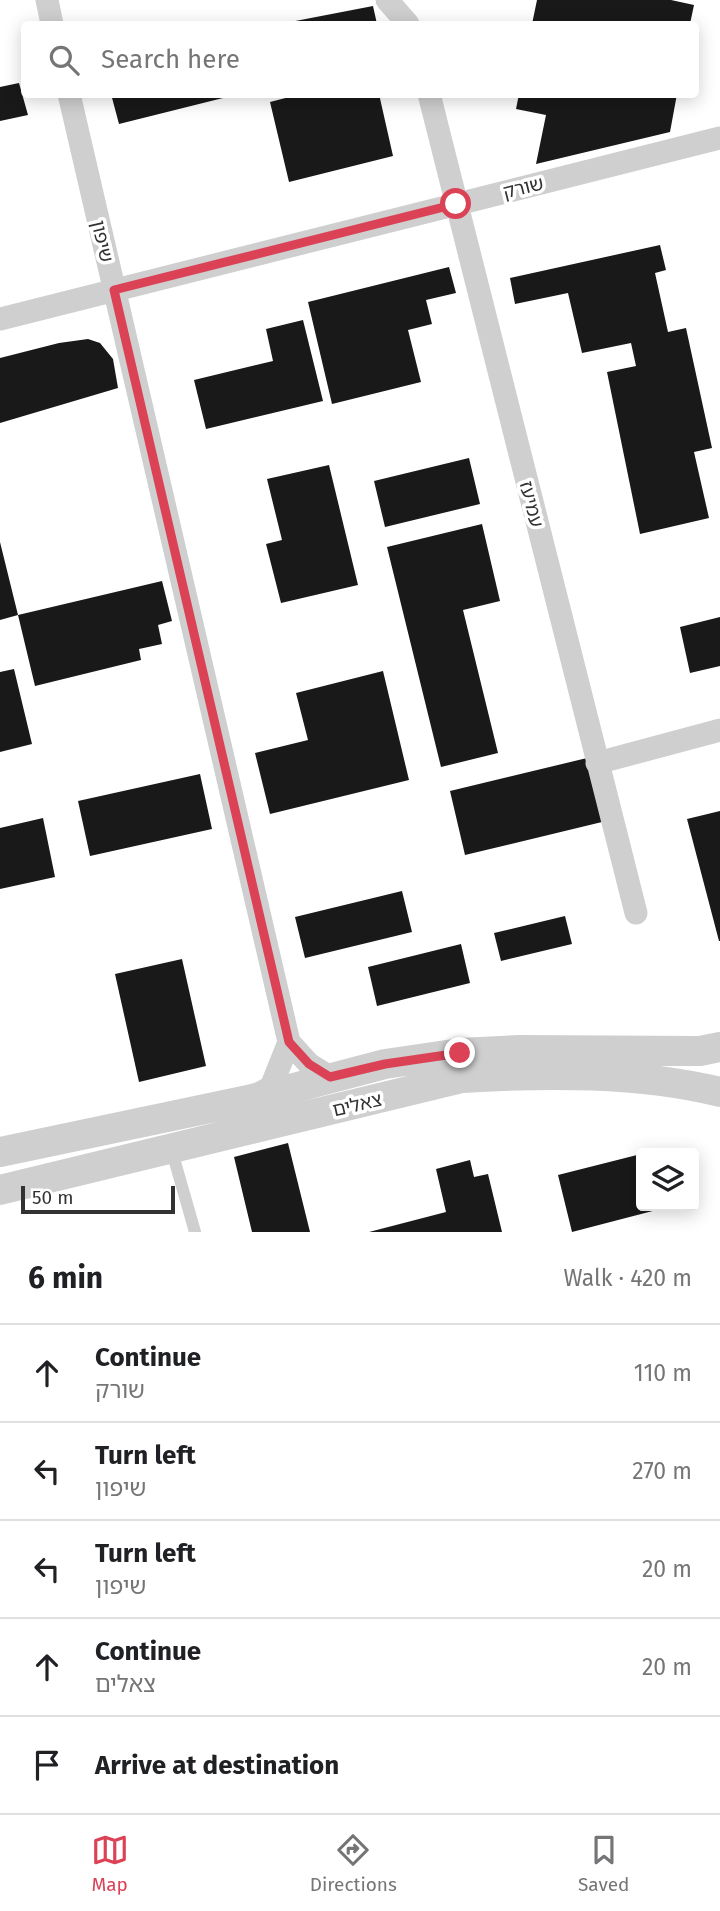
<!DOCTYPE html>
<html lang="en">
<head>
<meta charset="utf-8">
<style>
	body { margin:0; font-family:"Fira Sans","Noto Sans Hebrew",sans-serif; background:#f6f6f6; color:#202124 }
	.controls { position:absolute; right:21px; bottom:21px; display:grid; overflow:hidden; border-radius:7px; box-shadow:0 4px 18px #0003 }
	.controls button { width:63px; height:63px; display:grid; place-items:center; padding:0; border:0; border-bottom:2px solid #e0e0e0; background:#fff; color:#202124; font:35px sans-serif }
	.scale { position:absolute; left:21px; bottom:18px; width:154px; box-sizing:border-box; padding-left:7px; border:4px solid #323232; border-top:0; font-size:19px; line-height:24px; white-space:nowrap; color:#323232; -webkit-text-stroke:5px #fff; paint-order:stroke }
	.stop { position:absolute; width:21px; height:21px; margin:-16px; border:5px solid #db4255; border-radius:50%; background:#fff }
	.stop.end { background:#db4255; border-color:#fff; box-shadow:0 2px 7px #0008 }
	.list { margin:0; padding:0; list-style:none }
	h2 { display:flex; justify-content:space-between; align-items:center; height:91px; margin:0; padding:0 28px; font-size:30px }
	h2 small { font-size:23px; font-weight:400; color:#757577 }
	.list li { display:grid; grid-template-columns:46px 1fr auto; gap:21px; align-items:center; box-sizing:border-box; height:98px; padding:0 28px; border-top:2px solid #e0e0e0 }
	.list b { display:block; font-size:26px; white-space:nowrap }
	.list p { margin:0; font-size:23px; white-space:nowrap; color:#757577 }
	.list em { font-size:23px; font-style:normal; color:#757577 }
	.icon { flex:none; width:38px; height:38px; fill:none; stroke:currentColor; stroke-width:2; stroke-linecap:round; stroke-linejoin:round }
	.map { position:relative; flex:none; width:720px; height:1232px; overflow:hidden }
	.search { position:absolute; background:#fff; box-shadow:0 4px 18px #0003; left:21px; right:21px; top:21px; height:77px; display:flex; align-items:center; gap:18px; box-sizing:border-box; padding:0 24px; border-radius:7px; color:#757577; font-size:26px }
	.sheet { height:581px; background:#fff }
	nav { display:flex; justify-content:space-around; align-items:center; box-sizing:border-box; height:98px; border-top:2px solid #e0e0e0; background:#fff; font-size:19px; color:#757577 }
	nav a { display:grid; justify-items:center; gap:4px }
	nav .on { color:#db4255 }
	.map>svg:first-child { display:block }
	.building { fill:#191919 }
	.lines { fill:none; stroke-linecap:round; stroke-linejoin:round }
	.service { stroke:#cfcfcf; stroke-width:12 }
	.minor { stroke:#cfcfcf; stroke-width:23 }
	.tertiary { stroke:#cfcfcf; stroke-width:30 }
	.route { stroke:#db4255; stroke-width:9 }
	.labels { text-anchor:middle; stroke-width:7; stroke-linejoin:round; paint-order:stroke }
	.street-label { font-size:19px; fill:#323232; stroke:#fff }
</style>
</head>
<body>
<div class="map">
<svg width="720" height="1232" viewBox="0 0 720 1232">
	<rect width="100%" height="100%" fill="#fff"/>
	<path class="building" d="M537,0H671L694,5L690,24H532Z
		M373,6L377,24H285V23Z
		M19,83L28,115L0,121V87Z
		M111,94H235V95L119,124Z
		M301,94H379L393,156L289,182L270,102Z
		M519,94H677L670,132L536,164L546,115L516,109Z
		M660,245L666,270L655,273L668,332L686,328L712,448L694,452L709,518L640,534L607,372L636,366L631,343L582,353L568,293L515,304L510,278Z
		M449,267L456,293L426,300L432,324L408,330L421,382L332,404L308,302Z
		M303,320L323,401L206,429L194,380L273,361L266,329Z
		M88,339L100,343L113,359L118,388L0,423V358L59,343Z
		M469,458L480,504L385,527L374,481Z
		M329,465L358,585L281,603L266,544L282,540L267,479Z
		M482,524L500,601L463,610L498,753L441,767L387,547Z
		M0,542L18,615L0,620Z
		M162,581L172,621L158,625L162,644L139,649L141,660L35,686L18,615Z
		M720,617V666L690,673L680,627Z
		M14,669L32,744L0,752V672Z
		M383,671L409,780L270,814L255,753L308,740L296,693Z
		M587,758L602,822L465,855L450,791Z
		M200,774L212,829L90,856L78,801Z
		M720,811V941H719L687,819Z
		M43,818L55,877L0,889V828Z
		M402,891L412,932L305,958L295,917Z
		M565,916L572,944L501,961L494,933Z
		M461,944L470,983L377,1006L368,967Z
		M182,959L206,1066L139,1082L115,974Z
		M288,1143L310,1232H252L234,1157Z
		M641,1154V1206L668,1207L572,1232L558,1175Z
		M470,1160L474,1177L488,1174L502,1232H369L446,1212L436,1169Z"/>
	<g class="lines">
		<path class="service" d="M171,1148L195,1232"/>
		<path class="minor" d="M47,0L52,24
			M387,0L408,24
			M69,94L289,1042L309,1064L330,1077L342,1075
			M429,94L636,913
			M0,319L720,138
			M597,763L720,730
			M255,1096L271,1087L289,1042"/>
		<path class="tertiary" d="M0,1152L248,1100L385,1064L460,1053L519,1050L700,1051L720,1047
			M0,1190L462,1078C545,1073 639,1072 720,1092"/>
	</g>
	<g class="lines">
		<path class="route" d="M456,204L114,290L289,1042L309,1064L330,1077L385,1064L460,1053"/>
	</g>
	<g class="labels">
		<g class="street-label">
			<text transform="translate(523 187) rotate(-14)" y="7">שורק</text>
			<text transform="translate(103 241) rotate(77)" y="7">שיפון</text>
			<text transform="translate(532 504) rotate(76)" y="7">עמיעז</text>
			<text transform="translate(357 1104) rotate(-13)" y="7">צאלים</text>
		</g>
	</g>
</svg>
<div class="controls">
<button><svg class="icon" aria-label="layers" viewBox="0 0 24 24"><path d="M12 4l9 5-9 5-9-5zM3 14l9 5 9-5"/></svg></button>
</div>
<div class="scale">50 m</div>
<div class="stop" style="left:456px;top:204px"></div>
<div class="stop end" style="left:460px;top:1053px"></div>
<div class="search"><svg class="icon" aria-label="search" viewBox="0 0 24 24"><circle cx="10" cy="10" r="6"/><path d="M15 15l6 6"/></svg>Search here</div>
</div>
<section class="sheet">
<h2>6 min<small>Walk · 420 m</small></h2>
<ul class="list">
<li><svg class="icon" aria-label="ahead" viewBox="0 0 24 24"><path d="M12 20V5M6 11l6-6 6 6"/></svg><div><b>Continue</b><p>שורק</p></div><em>110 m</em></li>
<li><svg class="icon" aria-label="left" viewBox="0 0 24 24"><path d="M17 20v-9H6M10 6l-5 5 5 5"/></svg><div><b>Turn left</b><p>שיפון</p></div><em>270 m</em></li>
<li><svg class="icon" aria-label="left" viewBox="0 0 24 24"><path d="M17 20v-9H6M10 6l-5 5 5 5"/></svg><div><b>Turn left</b><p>שיפון</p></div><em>20 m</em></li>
<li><svg class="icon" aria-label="ahead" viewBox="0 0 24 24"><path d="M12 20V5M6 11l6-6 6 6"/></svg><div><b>Continue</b><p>צאלים</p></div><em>20 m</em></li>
<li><svg class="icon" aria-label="arrive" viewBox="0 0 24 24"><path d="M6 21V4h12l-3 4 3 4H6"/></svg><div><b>Arrive at destination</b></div></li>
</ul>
</section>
<nav>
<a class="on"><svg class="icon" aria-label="map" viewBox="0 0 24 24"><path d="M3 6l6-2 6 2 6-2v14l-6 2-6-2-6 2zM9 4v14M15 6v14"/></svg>Map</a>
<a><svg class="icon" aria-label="directions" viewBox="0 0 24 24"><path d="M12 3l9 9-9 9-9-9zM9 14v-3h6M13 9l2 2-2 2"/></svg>Directions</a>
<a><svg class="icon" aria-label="saved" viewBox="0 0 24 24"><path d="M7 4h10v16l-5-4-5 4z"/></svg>Saved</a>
</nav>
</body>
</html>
